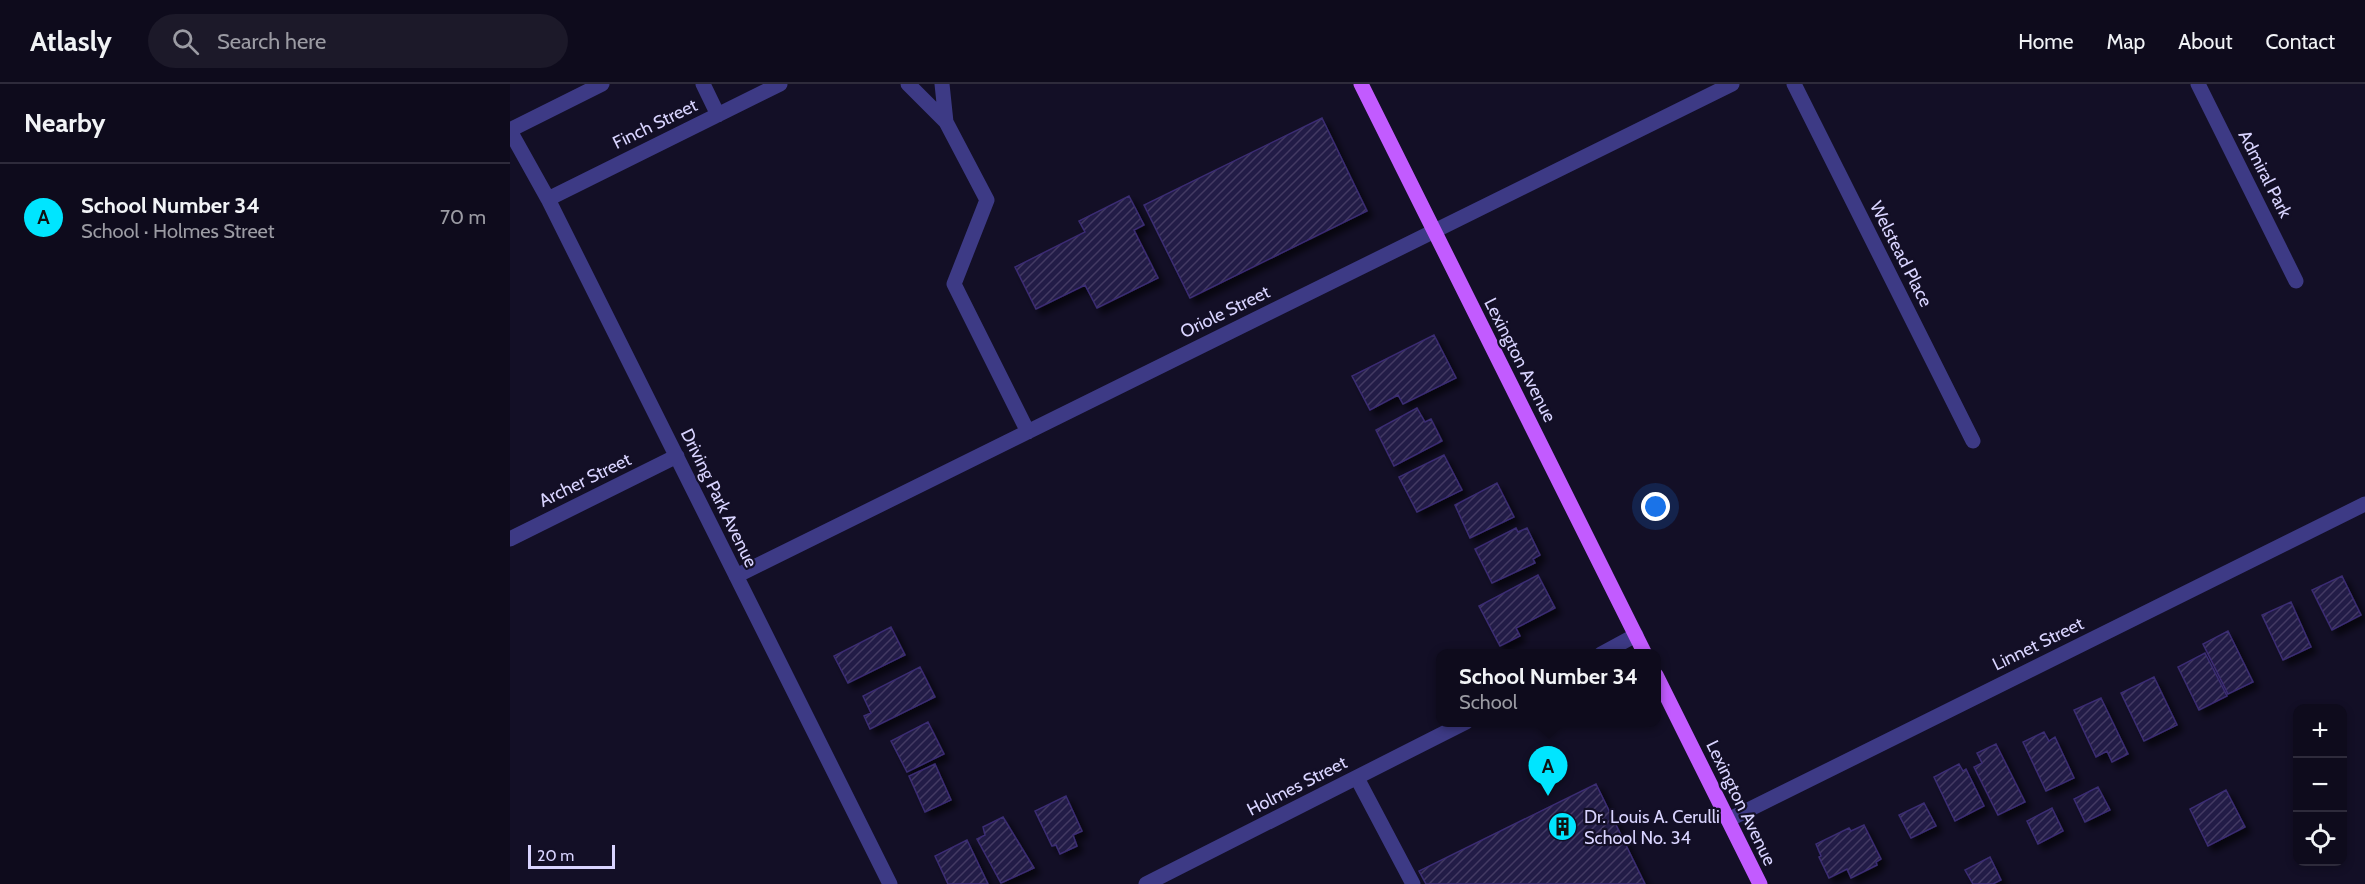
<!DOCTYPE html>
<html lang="en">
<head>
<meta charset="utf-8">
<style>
	body { margin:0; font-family:Cabin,sans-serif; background:#1c1929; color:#f1f3f6 }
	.controls { position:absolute; right:18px; bottom:18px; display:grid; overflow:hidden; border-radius:12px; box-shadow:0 3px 9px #0003 }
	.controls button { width:54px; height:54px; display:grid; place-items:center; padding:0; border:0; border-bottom:2px solid #2e2b3b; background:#0e0b1c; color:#f1f3f6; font:30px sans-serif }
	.scale { position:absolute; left:18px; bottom:15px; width:87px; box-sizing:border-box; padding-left:6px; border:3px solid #d9d4ff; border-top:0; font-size:16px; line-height:21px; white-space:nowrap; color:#d9d4ff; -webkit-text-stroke:4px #130f26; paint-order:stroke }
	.you { position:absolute; left:1146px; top:423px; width:21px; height:21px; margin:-15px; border:4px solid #fff; border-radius:50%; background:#1a73e8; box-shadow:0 0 0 9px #1a73e833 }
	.badge { display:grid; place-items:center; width:39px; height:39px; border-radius:50%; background:#00e5ff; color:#111; font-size:20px; font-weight:700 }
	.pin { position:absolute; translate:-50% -50px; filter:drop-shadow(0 2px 3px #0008) }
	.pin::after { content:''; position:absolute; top:32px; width:21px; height:18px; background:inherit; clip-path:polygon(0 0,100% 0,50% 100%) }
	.popup { position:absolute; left:926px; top:565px; width:225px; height:78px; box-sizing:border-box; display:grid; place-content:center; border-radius:12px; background:#0e0b1c; filter:drop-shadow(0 2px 4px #0005); font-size:20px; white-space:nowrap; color:#9b9ba3 }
	.popup b { font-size:22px; color:#f1f3f6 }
	.popup::after { content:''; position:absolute; left:50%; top:100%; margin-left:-12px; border:12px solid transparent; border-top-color:#0e0b1c }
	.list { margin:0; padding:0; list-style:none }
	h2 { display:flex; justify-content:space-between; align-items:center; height:78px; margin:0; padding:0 24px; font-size:26px }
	h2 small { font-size:20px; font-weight:400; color:#9b9ba3 }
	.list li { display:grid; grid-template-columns:39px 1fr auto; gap:18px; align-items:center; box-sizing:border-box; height:108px; padding:0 24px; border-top:2px solid #2e2b3b }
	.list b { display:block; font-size:22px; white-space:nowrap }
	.list p { margin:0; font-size:20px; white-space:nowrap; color:#9b9ba3 }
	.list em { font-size:20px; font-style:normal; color:#9b9ba3 }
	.icon { flex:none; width:33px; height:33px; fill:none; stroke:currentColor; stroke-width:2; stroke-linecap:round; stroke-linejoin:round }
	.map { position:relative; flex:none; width:1855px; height:800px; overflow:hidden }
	header { display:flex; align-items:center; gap:36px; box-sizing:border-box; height:84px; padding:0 30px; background:#0e0b1c; border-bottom:2px solid #2e2b3b }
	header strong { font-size:28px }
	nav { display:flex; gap:33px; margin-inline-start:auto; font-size:21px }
	.search { width:420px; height:54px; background:#1c1929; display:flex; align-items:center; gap:15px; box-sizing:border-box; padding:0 21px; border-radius:33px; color:#9b9ba3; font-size:22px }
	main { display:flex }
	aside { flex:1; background:#0e0b1c }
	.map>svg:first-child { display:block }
	.building { fill:url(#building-hatch); stroke:#3b2d73; stroke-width:1.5; filter:url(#shadow) }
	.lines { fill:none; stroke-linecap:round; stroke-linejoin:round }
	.minor { stroke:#3d3a85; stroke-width:15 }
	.major { stroke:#c25bff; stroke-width:15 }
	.labels { text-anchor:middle; stroke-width:4.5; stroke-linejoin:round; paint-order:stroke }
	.street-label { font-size:18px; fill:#d9d4ff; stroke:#130f26 }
	.poi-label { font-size:18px; fill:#d9d4ff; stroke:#130f26; text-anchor:start }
</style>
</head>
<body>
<header>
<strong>Atlasly</strong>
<div class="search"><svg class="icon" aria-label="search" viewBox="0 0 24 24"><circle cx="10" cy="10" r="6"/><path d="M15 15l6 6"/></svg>Search here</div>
<nav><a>Home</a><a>Map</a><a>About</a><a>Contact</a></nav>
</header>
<main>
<aside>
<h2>Nearby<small></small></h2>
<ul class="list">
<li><span class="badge">A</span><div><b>School Number 34</b><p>School · Holmes Street</p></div><em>70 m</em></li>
</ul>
</aside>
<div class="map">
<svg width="1855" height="800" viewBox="0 0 1855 800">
	<defs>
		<pattern id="building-hatch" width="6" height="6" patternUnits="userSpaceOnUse" patternTransform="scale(1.5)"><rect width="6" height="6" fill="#241b47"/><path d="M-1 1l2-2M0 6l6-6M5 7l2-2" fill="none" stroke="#433b63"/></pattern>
		<filter id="shadow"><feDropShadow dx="5.5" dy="5.5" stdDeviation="3" flood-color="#0009"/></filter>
	</defs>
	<rect width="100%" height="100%" fill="#130f26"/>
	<path class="building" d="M812,34L857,127L680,214L634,121Z
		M619,112L634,141L624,146L648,194L587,224L575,201L526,225L505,183L575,148L569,137Z
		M924,251L946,294L893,320L888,311L860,326L842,292Z
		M907,324L915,338L921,335L932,357L884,382L866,346Z
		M934,371L952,406L907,428L889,393Z
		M987,399L1004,433L960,454L945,421Z
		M1006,444L1008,448L1017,444L1030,471L1023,475L1025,479L982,499L965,465Z
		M1028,491L1045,524L1006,544L1010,552L990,562L969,522Z
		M1832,492L1851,531L1822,546L1802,506Z
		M1781,518L1801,563L1773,576L1752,531Z
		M381,543L395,571L338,599L324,572Z
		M1718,547L1743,598L1718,610L1693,560Z
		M1695,569L1717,612L1689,626L1668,583Z
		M410,583L425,613L360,645L354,632L361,629L353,612Z
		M1644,593L1667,641L1634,657L1611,609Z
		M1591,614L1618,670L1602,678L1597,667L1586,673L1564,626Z
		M418,638L434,670L397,688L381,657Z
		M1534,648L1539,657L1545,653L1564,694L1536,707L1513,658Z
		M1486,660L1515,718L1488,731L1464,683L1472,679L1467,669Z
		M425,680L441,716L415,728L399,692Z
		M1449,680L1453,687L1456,685L1474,722L1445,737L1424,693Z
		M1086,700L1135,800H916L909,787Z
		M1588,703L1600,726L1575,738L1564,715Z
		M1716,706L1735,743L1698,762L1680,725Z
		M556,712L572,747L563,751L567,762L550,770L546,761L542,762L525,727Z
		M1414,719L1426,742L1401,754L1389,731Z
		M1542,724L1553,747L1528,760L1517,737Z
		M493,733L524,784L491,799L467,755L475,751L473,743Z
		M1354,741L1371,775L1366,778L1367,781L1341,794L1337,785L1319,794L1309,773L1311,772L1306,760L1339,744L1341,747Z
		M457,756L478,800H438L425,772Z
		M1480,773L1491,796L1483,800H1463L1455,786Z"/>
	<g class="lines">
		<path class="minor" d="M193,0L208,31
			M398,0L436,38L477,116L444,200L518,348
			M432,0L436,38
			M1284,0L1463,357
			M1688,0L1786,197
			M0,46L92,0
			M0,47L38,115L380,800
			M38,115L270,0
			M0,455L167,372
			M226,492L1222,0
			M1091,570L1126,551
			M847,694L903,800
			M1218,736L1855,420
			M636,800L956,638"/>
		<path class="major" d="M851,0L1135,570
			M1146,591L1250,800"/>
	</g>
	<defs>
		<symbol id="building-disc" viewBox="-11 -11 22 22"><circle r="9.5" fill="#00e5ff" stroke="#130f26"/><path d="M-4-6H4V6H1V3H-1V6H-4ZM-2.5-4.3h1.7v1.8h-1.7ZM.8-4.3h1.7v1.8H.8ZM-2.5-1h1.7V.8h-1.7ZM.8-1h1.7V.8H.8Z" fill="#111"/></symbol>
	</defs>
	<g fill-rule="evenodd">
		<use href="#building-disc" x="1036" y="726" width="33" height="33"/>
	</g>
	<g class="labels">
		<g class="street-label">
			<text transform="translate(145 40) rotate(-26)" y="6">Finch Street</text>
			<text transform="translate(1755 90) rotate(63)" y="6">Admiral Park</text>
			<text transform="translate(1391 170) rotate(63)" y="6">Welstead Place</text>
			<text transform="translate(715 228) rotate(-26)" y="6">Oriole Street</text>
			<text transform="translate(1010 276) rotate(63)" y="6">Lexington Avenue</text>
			<text transform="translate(75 396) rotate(-26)" y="6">Archer Street</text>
			<text transform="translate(209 414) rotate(64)" y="6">Driving Park Avenue</text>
			<text transform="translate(1528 560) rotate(-26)" y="6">Linnet Street</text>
			<text transform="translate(787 702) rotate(-27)" y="6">Holmes Street</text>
			<text transform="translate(1231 719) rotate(64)" y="6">Lexington Avenue</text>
		</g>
		<g class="poi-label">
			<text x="1074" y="739">Dr. Louis A. Cerulli<tspan x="1074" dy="21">School No. 34</tspan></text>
		</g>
	</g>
</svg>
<div class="controls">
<button>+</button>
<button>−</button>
<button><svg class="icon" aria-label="locate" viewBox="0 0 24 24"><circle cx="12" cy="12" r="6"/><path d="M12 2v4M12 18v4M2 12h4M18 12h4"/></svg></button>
</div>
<div class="scale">20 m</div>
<div class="you"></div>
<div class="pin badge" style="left:1038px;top:712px">A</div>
<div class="popup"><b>School Number 34</b>School</div>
</div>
</main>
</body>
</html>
